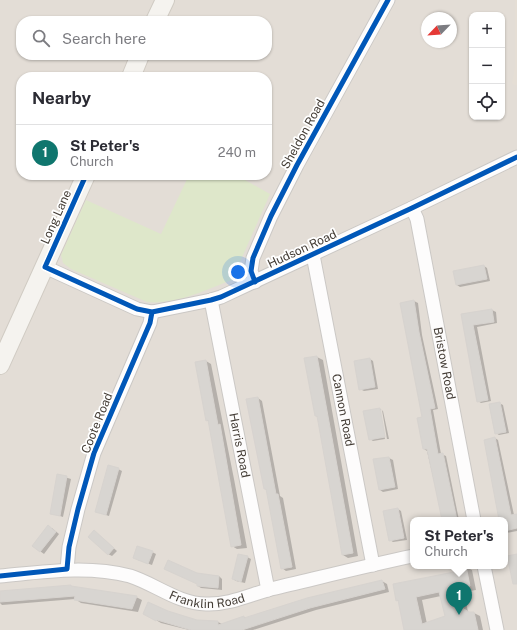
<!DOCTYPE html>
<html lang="en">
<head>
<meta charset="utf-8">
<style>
	body { margin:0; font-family:"Public Sans",sans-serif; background:#f2f2f3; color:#2b2b33 }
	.controls { position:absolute; right:12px; top:12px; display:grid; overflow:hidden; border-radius:8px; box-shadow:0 1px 3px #0004 }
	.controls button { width:36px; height:36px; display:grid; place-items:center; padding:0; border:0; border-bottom:1px solid #e1e1e2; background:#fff; color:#2b2b33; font:20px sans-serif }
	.compass { position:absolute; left:421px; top:12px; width:36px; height:36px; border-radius:50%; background:#fff; box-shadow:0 1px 3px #0004; rotate:245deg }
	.you { position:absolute; left:238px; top:272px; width:14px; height:14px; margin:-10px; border:3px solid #fff; border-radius:50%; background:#1a73e8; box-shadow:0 0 0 6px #1a73e833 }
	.badge { display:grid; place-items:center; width:26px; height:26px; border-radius:50%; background:#0f766e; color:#fff; font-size:13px; font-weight:700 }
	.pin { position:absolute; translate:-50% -33px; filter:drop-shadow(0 1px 2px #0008) }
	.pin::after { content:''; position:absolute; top:21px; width:14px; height:12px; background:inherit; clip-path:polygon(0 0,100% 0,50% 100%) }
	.popup { position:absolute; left:410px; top:517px; width:98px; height:52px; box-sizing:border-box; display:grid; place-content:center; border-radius:8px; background:#fff; filter:drop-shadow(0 1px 3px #0005); font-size:13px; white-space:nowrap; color:#7c7c81 }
	.popup b { font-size:15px; color:#2b2b33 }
	.popup::after { content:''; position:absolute; left:50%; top:100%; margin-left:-8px; border:8px solid transparent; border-top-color:#fff }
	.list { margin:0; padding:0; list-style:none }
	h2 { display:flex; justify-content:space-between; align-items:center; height:52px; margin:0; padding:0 16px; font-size:17px }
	h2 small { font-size:13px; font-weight:400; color:#7c7c81 }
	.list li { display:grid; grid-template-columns:26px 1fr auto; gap:12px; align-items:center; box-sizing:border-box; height:56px; padding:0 16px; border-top:1px solid #e1e1e2 }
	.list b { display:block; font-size:15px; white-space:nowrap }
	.list p { margin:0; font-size:13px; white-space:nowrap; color:#7c7c81 }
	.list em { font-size:13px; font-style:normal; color:#7c7c81 }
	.icon { flex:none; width:22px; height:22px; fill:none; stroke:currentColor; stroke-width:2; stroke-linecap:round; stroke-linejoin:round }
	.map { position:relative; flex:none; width:517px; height:630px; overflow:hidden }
	.search { position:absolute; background:#fff; box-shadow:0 1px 3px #0004; left:16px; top:16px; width:256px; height:44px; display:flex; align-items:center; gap:10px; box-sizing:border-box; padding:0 14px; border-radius:16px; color:#7c7c81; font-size:15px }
	.panel { position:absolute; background:#fff; box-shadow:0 1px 3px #0004; left:16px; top:72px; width:256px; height:108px; border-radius:16px }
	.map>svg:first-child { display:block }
	.residential { fill:#e3ddd6; fill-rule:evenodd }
	.education { fill:#e5ded5 }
	.green { fill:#dee7ca }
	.shadow { fill:#0003; fill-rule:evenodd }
	.building { fill:#d8d5d1; stroke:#d7d3cf; fill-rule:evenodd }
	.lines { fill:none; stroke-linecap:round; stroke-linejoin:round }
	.street-casing { stroke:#cbc8c5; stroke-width:15 }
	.secondary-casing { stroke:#d0cbc3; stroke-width:20 }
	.street { stroke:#fdfcfc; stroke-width:13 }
	.secondary { stroke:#f5f3ef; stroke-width:18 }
	.cycleway-casing { stroke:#fff; stroke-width:8 }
	.cycleway { stroke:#0057b8; stroke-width:5 }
	.labels { text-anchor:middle; stroke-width:3.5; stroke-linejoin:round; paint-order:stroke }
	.street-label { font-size:12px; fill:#443d36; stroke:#fff }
</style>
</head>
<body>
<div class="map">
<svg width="517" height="630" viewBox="0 0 517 630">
	<rect width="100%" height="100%" fill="#efece9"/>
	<path class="residential" d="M0,0H517V630H0ZM472,15H502V117H472ZM427,18H451V42H427ZM21,21H267V55H21ZM21,77H267V175H21ZM413,520H505V566H413Z"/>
	<path class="education" d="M515,0H517V85H514L512,83L515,67Z"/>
	<path class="green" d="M189,175H236L270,194L232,280C205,290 176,305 147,302L71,269L63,263L61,255L86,200L161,234Z"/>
	<path class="shadow" d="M484,266L487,268L490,281L460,287L457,285Z
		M414,301L418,303L422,335L438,409L433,410L441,454L446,456L459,520H443L427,451L424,449L423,418L401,304Z
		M492,310L496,312L497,323L477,327L491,401L481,403L478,401L462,314Z
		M317,357L323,360L358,556L348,558L343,555L318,417L316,416L305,359Z
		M370,359L373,361L378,389L364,391L360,389Z
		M206,361L211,364L234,479L247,548L237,549L232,546L209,422L207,420Z
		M258,398L262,401L280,496L283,498L296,569L286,571L282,568L267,490L265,489Z
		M499,403L503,405L509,433L499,435L496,433Z
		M380,409L383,411L389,439H387L382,410H379L385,439L373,441L370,439L365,412Z
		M495,438L498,440L514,515H517V531L506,533L505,520H500Z
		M389,458L393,460L398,489L383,492L380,490Z
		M118,469L122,471L109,516L100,513Z
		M58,475L71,479L63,517L51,513Z
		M398,509L401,511L407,540L393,542L390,540Z
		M52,528L59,534L44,554L33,546Z
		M94,531L117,551L112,556L108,554Z
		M152,552L156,554L152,565L138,560Z
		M247,557L251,559L245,583L236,581L233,579Z
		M466,567L472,570L476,590L464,592L468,612L474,613L480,616L483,630H405L400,602L397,600ZM441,596L446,617L427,624L422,600Z
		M197,574L219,576L222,579V590L201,588L198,586Z
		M382,581L387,584L389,592L316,610L253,630H189L161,623L149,616L167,612L197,621L218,622L222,624L244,617L246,619Z
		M74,588L136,597L142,600L138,612L81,603L75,599L2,605L0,603V592Z"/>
	<path class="building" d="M484,265L487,279L456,285L453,271Z
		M414,300L419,332L435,408L430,409L438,454L443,453L457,520H442L427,449H423L417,418L422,417L400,303Z
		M492,309L494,322L473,325L488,400L477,402L461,314Z
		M317,356L353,553L342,555L317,416H315L304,358Z
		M370,358L375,387L359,390L354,361Z
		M206,360L218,425L220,424L241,545L231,547L208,420L206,421L195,362Z
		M258,397L276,494H278L292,567L281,569L266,489H264L246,399Z
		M500,402L506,432L495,434L489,404Z
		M380,408L385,437L369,440L363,411Z
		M495,437L511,515L517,514V528L505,531V520H499L484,440Z
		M389,457L395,487L379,490L373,459Z
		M108,465L119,468L106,515L95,512Z
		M57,474L67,476L60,516L50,514Z
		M398,508L404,538L389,541L383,511Z
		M48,525L56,532L40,552L32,546Z
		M94,530L114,548L108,555L88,537Z
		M137,546L153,551L148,564L133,558Z
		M238,554L248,556L241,582L232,579Z
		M517,554V584H513L507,556Z
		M168,560L197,573L219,576L218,588L197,586V584L164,569Z
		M466,566L470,586L458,589L462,608L469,612H474L478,630H404L398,600L396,601L393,584L454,572L453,568ZM439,592L445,616L422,624L416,597Z
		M382,580L385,589L310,608L242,630H191L157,620L156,621L143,614L148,602L168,611L197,620L218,621V625L244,616V618L307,598Z
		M71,585V586L137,596L132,609L74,600L75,596L0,602V591Z"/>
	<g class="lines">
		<defs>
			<g id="street">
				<path id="s1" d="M412,208L417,219L474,520"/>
				<path id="s2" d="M313,255L373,565"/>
				<path d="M45,267L137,309L152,312L211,300L221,297L412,208L517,157"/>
				<path d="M255,282L251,271L253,258L271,216L297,165L388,0"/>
				<path id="s3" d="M211,300L268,590"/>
				<path d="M484,566L497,630"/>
				<path d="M67,569L69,547L78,509L94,453L150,323L152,312"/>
				<path id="s4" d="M0,576C43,572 87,565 130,576C155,584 179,604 206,604C229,605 249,595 271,589C318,578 365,566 413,556"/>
			</g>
			<path id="secondary" d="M155,21L165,0
				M131,77L140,55
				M0,365L86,175"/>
		</defs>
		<use href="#street" class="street-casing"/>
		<use href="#secondary" class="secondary-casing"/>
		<use href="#street" class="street"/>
		<use href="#secondary" class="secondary"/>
		<defs>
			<path id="cycleway" d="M86,175L45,267L137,309L152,312L211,300L221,297L412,208L517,157
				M255,282L251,271L253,258L271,216L297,165L388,0
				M0,576L67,569L69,547L78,509L94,453L150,323L152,312"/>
		</defs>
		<use href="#cycleway" class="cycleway-casing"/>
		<use href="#cycleway" class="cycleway"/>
	</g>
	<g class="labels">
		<g class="street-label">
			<text transform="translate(303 134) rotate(-61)" y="4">Sheldon Road</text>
			<text transform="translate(56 217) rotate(-66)" y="4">Long Lane</text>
			<text transform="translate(302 249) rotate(-25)" y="4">Hudson Road</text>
			<text dy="4" stroke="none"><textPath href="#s1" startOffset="159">Bristow Road</textPath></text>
			<text dy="4" stroke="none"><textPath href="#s2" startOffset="158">Cannon Road</textPath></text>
			<text transform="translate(97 423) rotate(-68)" y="4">Coote Road</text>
			<text dy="4" stroke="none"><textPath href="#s3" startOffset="148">Harris Road</textPath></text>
			<text dy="4" stroke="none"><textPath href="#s4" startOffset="213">Franklin Road</textPath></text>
		</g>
	</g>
</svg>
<div class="controls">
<button>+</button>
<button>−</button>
<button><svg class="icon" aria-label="locate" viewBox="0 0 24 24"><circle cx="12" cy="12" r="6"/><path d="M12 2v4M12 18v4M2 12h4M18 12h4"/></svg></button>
</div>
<svg class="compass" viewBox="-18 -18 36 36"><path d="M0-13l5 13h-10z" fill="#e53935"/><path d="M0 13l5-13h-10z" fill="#7c7c81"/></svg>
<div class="you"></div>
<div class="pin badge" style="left:459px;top:615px">1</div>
<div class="popup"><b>St Peter's</b>Church</div>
<div class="search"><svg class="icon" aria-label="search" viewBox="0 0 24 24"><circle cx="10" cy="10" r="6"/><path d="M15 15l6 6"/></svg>Search here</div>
<section class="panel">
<h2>Nearby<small></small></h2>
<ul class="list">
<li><span class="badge">1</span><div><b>St Peter's</b><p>Church</p></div><em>240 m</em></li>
</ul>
</section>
</div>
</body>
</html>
